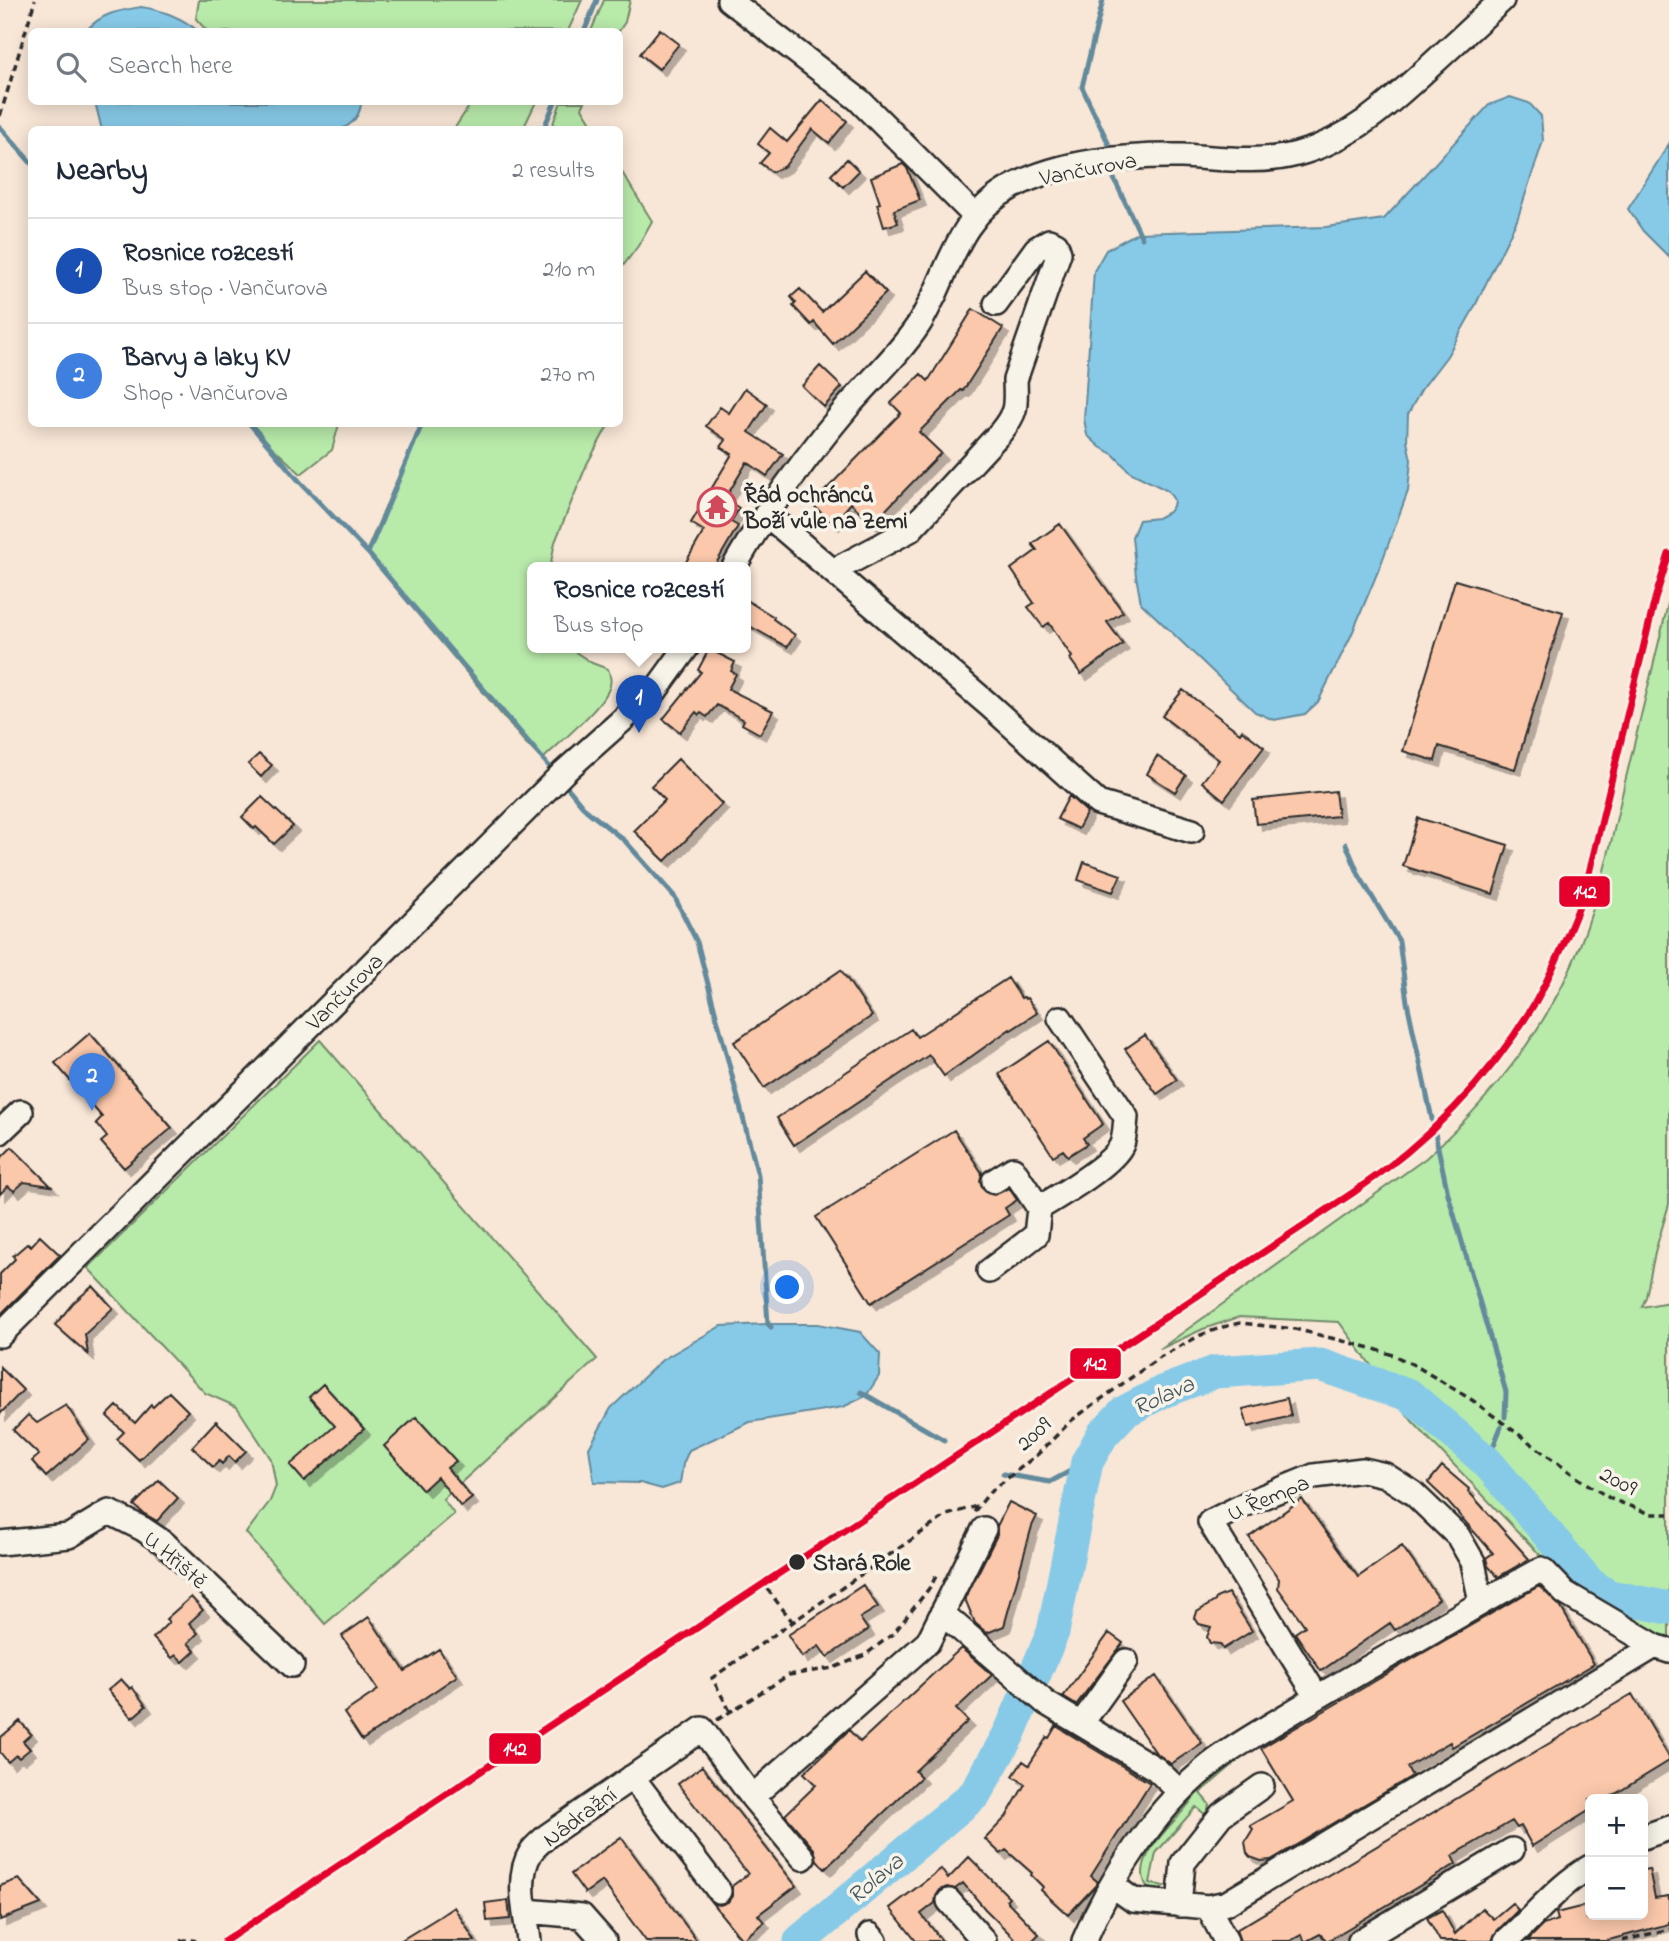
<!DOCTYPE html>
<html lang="en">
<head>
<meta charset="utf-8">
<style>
	body { margin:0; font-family:"Indie Flower",sans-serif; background:#f6f6f7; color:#1f2937 }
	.controls { position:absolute; right:21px; bottom:21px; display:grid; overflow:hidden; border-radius:10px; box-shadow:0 4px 18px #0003 }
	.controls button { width:63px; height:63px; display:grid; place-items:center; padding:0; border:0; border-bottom:2px solid #e0e1e3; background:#fff; color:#1f2937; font:35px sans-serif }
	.you { position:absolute; left:788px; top:1288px; width:24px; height:24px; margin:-18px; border:5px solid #fff; border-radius:50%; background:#1a73e8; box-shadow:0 0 0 10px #1a73e833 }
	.badge { display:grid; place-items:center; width:46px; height:46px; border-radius:50%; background:#db2777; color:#fff; font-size:23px; font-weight:700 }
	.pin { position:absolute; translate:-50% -58px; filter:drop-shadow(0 2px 4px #0008) }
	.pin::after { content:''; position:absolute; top:37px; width:24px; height:21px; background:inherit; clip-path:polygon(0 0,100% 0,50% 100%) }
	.popup { position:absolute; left:527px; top:562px; width:224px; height:91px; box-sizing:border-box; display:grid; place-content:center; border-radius:10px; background:#fff; filter:drop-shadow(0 2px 5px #0005); font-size:23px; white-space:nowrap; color:#747a83 }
	.popup b { font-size:26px; color:#1f2937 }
	.popup::after { content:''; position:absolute; left:50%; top:100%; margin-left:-14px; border:14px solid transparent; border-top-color:#fff }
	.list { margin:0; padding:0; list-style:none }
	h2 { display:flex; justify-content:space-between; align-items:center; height:91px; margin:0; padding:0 28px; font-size:30px }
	h2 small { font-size:23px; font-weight:400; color:#747a83 }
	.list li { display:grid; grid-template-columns:46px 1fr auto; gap:21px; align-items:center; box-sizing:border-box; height:105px; padding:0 28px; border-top:2px solid #e0e1e3 }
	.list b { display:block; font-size:26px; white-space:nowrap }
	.list p { margin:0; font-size:23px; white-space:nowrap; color:#747a83 }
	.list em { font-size:23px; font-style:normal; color:#747a83 }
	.icon { flex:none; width:38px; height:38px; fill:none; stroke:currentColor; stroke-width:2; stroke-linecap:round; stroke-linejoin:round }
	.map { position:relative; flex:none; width:1669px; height:1941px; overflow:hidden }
	.search { position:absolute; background:#fff; box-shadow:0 4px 18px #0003; left:28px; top:28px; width:595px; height:77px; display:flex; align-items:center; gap:18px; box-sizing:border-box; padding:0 24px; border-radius:10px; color:#747a83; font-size:26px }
	.panel { position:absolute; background:#fff; box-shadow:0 4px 18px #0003; left:28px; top:126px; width:595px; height:301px; border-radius:10px }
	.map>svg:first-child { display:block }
	.green { fill:#b8eaaa; stroke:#728a6a; stroke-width:2 }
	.water { fill:#87cae8; stroke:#628a9c; stroke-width:2 }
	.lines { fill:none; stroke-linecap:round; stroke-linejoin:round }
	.stream { stroke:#628a9c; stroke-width:5 }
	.river { stroke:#87cae8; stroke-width:33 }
	.building { fill:#fbc8ab; stroke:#2b2b2b; stroke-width:2; filter:url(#shadow) }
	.minor-casing { stroke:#2b2b2b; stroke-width:28 }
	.path { stroke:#2b2b2b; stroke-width:3.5; stroke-dasharray:7 5; stroke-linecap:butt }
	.minor { stroke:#f7f3e8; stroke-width:23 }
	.rail-1-casing { stroke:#f7f3e8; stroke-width:12 }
	.rail-1 { stroke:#e4002b; stroke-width:7 }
	.stop-dot { fill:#2b2b2b; stroke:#f7f3e8; stroke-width:2.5 }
	.labels { text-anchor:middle; stroke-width:7; stroke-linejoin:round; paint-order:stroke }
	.street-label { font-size:23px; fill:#2b2b2b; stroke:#f7f3e8 }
	.poi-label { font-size:23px; font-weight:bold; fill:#2b2b2b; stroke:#f7f3e8; text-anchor:start }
	.stop-label { font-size:23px; font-weight:bold; fill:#2b2b2b; stroke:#f7f3e8; text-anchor:start }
	.water-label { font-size:24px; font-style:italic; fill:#42535a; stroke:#f7f3e8 }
	.line-badge { stroke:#f7f3e8; stroke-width:2.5 }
	.badge-label { font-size:19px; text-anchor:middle; font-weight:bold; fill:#fff }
</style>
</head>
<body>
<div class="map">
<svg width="1669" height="1941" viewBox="0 0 1669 1941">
	<defs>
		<filter id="shadow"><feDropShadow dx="6" dy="6" stdDeviation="0" flood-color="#0004"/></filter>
	</defs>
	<rect width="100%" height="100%" fill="#f8e6d6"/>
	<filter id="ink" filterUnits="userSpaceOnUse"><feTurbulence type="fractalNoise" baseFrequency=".0143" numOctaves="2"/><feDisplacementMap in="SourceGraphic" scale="14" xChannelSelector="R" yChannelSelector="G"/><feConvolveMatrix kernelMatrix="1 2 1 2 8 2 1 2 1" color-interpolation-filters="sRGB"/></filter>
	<g filter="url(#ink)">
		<path class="green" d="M199,0H582L568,31L208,32L196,19Z
			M604,0H630L625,22L619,31H591Z
			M472,102H536L523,129H454Z
			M561,102H585L582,108L595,129H551Z
			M620,169L652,221L638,246L620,270Z
			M252,424H339L332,450L301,474L271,446Z
			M421,424H609L587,464L555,542L550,567H532V647H568L592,663L608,669C611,677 612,683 608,691C597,712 560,742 542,760L522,739L366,552Z
			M1669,600V1204L1655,1252L1646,1297L1642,1307L1669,1302V1636L1661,1635L1566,1582L1412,1421L1339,1322L1239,1317L1203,1329L1160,1349L1426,1158C1485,1104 1537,1042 1570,969C1597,910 1610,848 1624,786C1639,724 1654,662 1669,600Z
			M320,1040L597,1359L443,1499L454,1514L325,1624L246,1533L270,1501L276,1486L271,1459L237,1407L205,1393L88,1268Z
			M1238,1755L1241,1758L1200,1793L1209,1804L1207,1816L1196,1807L1156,1853L1150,1883L1164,1886L1158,1890L1148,1888C1128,1860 1173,1825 1188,1805C1193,1800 1195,1792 1200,1787C1211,1775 1226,1766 1238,1755Z"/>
		<path class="water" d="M141,7C163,10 181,17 198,31H86C102,13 117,11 141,7Z
			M1510,97L1529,103L1541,116L1543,141L1517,220L1473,310L1447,356L1421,390L1408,414L1407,441L1411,460L1408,491L1381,564L1351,636L1318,702L1305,714L1274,720L1255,712L1141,603L1136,576L1132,537L1139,520L1158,518L1169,512L1173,506L1174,500L1168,491L1130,472L1114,455L1100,447L1087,435L1084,419L1094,271L1106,250L1137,233L1326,227L1384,219L1489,105Z
			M95,102H361C361,114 352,126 340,129L102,130Z
			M1669,144V257L1643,231L1628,209Z
			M768,1324H818L860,1332L880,1354L879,1376L866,1396L843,1407L750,1422L689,1450L683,1464L680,1483L662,1489L640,1483L594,1482L589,1448L611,1408L662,1360L721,1326Z"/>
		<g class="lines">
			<path class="stream" d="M1103,0L1082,87L1111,149
				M584,32L597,0
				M0,127L32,164
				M543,130L555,102
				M1110,170L1142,238
				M250,424L300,482L368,553L554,772
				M368,553L422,424
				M563,782L586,810L625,841L674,896L697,942L758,1175L768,1324L771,1327
				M1346,844L1359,875L1399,941L1407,1002L1448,1194L1506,1392L1505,1417
				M861,1392L944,1440
				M1487,1462L1501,1427
				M1003,1474L1050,1482L1087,1462"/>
			<path class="river" d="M800,1941L975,1794L1009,1734L1053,1632L1087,1462L1103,1434L1124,1412L1162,1392L1215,1372L1320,1365L1409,1395L1487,1462L1590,1584L1609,1596L1669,1608"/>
		</g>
		<path class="building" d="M660,29L679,44L659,69L640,54Z
			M822,100L847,121L829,143L812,129L785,166L772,172L760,163L769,153L758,144L770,128L787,142Z
			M847,159L859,171L843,187L831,175Z
			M903,164L907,168L920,200L894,210L898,223L884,227L877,204L880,203L871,177Z
			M865,271L886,293L833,344L814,322L811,325L793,306L796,303L791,297L800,289L822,312Z
			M973,309L1003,328L963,391L961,390L919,432L941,453L872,524L851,503L833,524L812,504L901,413L891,403L921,374L928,381Z
			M820,366L842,387L824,407L802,386Z
			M745,388L767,404L749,432L783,454L767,476L747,462L725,499L739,508L731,522L738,526L714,567H683L704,531L691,523L732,454L721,447L726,440L706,426L720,407L729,413Z
			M1060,524L1123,612L1107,622L1123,644L1081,674L1070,659L1072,657L1049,623L1043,627L1028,607L1034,603L1011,569L1037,550L1032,544Z
			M1455,580L1563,612L1515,769L1439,746L1435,761L1403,751Z
			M746,600L774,617L773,619L795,635L787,647L746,624Z
			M709,649L735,662L731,671L736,674L728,689L773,711L760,734L742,724L744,720L717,705L707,717L701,713L699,715L696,712L680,732L663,719L701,672L698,670Z
			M1183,690L1240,733L1242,730L1264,747L1224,800L1202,782L1219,760L1162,716Z
			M259,754L272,765L261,777L248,764Z
			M1157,756L1186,775L1175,792L1147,774Z
			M678,759L722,804L665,861L634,831L665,800L651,786Z
			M1335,791L1338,816L1256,824L1253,800Z
			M1069,796L1087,812L1078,829L1057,819Z
			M262,797L293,826L274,844L256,827L254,829L242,817Z
			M1418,818L1508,845L1493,894L1403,866Z
			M1084,862L1121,875L1113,892L1078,880Z
			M841,970L872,1016L764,1088L734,1042Z
			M1008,978L1021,998L1024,997L1025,999L1027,998L1037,1013L1011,1030L1010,1029L944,1076L929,1055L794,1145L777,1118L911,1029L917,1037Z
			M90,1033L172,1128L124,1168L101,1142L107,1137L96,1123L102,1117L55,1063Z
			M1145,1035L1177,1080L1157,1094L1125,1049Z
			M1049,1041L1103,1124L1083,1138L1087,1144L1068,1156L1063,1150L1053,1156L999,1074Z
			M954,1130L982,1173L980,1181L983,1189L987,1193L994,1195L1009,1188L1017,1200L1005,1208L1009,1215L871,1303L816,1217Z
			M12,1147L51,1186L24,1182L14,1191L8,1186L0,1194V1159Z
			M40,1236L60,1255L0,1315V1274L15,1259L13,1256L28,1243L31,1246Z
			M93,1286L113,1308L85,1334L88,1354L55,1325L73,1303Z
			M0,1367L23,1390L0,1414Z
			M323,1384L364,1429L304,1481L290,1465L335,1426L309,1397Z
			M169,1392L188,1411L139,1460L117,1439L124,1432L107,1416L117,1406L135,1423L151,1405L153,1407Z
			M1287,1398L1291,1416L1248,1427L1243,1409Z
			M66,1405L89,1439L46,1477L32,1461L39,1455L13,1430L28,1415L37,1423Z
			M416,1417L456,1461L447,1468L472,1498L461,1507L437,1477L423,1490L384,1446Z
			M216,1421L246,1451L235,1462L229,1456L222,1464L219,1461L213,1467L192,1447Z
			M1442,1466L1469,1489L1468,1491L1529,1559L1498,1577L1488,1566L1486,1558L1493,1553L1445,1499L1428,1483Z
			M159,1480L178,1498L157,1521L143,1513L134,1505Z
			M1302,1499L1358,1577L1402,1546L1439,1599L1395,1630L1390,1623L1321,1671L1295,1633L1305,1626L1278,1588L1279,1579L1249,1537Z
			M1009,1502L1037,1516L1032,1526L1004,1626L987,1633L975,1623L965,1599L997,1535V1526Z
			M863,1585L878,1607L860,1618L868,1630L827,1657L819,1646L802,1657L788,1635Z
			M1539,1586L1560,1606L1594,1664L1452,1747L1450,1742L1407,1767L1412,1776L1271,1860L1261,1861L1250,1857L1247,1853L1245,1842L1253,1829L1250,1826L1293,1801L1261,1748L1404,1664Z
			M1228,1593L1252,1631L1223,1649L1220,1644L1210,1643L1207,1637L1211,1627L1199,1624L1195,1618L1197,1612L1215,1601L1216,1598Z
			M191,1597L203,1610L189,1623L198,1633L188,1643L195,1651L183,1662L176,1655L172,1658L153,1638L169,1622L166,1619Z
			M369,1617L405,1671L439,1649L457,1676L362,1740L344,1713L378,1690L342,1636Z
			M1109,1633L1123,1643L1076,1705L1063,1697Z
			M961,1648L992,1675L956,1709L968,1721L915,1771L921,1777L825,1869L817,1860L814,1849L785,1815L816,1785L804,1773L849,1730L860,1742Z
			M1156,1676L1202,1743L1171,1764L1156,1753L1120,1701Z
			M121,1679L130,1689L132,1687L146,1706L132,1718L108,1690Z
			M1632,1694L1669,1757V1761L1607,1799H1590V1810L1532,1846L1521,1826L1517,1828L1512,1821L1452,1856L1456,1864L1327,1941L1320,1934L1307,1941H1305L1301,1935L1290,1941H1240L1236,1930Z
			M20,1721L31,1734L23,1741L30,1749L19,1758L16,1755L8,1762L0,1752V1738Z
			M1056,1726L1150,1783L1091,1876L1098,1882L1096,1885L1068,1915L1041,1890L1043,1887L1031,1875L1032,1873L1006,1850L1001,1854L985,1839L1006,1817L1025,1784L1013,1776L1023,1761L1029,1765L1047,1737L1049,1738Z
			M702,1766L796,1886L758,1915L764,1922L742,1940L712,1903L720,1905L728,1902L732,1896V1886L748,1874L678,1784Z
			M621,1837L697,1941H646L602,1881L585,1893L571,1874Z
			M969,1857L1009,1897L1006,1900L1039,1934L1032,1941H1017L985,1909L963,1883L955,1889L947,1887L940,1890L936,1896L935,1903L921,1914L942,1941H916L890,1908L941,1869L948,1879Z
			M1649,1869L1655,1898L1669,1896V1924L1605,1941H1527L1543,1925L1558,1920L1556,1913L1584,1906L1587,1919L1603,1915H1643V1870Z
			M19,1879L41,1904L0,1920V1886Z
			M508,1900L510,1919L487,1921L485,1903Z
			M1512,1903L1518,1910L1497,1931L1492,1941H1440L1427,1918L1442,1910L1455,1934L1482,1908L1493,1919Z
			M454,1907L475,1941H400L439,1917Z"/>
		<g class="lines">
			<defs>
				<path id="minor" d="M729,0L859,100L975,216
					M766,514L989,705L1098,803L1192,831
					M734,567C767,509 807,455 850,404C873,378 900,353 919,324C925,315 929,305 934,296C954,252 966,212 1012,187C1060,161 1128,155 1182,156C1220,158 1260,164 1297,154C1350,140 1389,104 1428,68C1453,45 1477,23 1502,0
					M833,571L910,530L1000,433C1017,412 1016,407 1015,380L1059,253L1056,244L1049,241L1036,249L996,304
					M0,1132L21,1112
					M994,1181L1013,1169L1039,1208C1059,1196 1114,1164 1122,1144C1125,1136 1125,1126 1126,1117L1060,1018
					M989,1271L1036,1235L1039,1208
					M0,1335L564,772L655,691L687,647
					M0,1543L69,1536L109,1512L143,1529L164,1543L292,1665
					M1481,1603L1542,1569L1565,1593L1655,1646
					M942,1613L1046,1703L1156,1769L1180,1792
					M1081,1724L1126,1661
					M632,1777L719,1891
					M752,1797L928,1642L984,1529
					M1643,1837L1669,1828
					M1112,1885L1133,1900L1208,1907L1227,1903L1655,1646L1669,1651
					M949,1901L984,1941
					M1179,1905L1183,1863L1221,1815L1262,1786
					M1208,1907L1226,1941
					M526,1911L582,1916L604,1941
					M870,1935L875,1941
					M529,1941C526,1914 515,1877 531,1852C535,1846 542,1841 547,1836L702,1729L752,1797L803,1858
					M1084,1941C1110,1879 1154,1811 1206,1768C1230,1748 1260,1732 1286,1716C1350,1677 1416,1641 1481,1603L1473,1562L1458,1536L1413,1493L1385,1475L1363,1470L1314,1476L1250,1502L1210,1522L1317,1697
					M1360,1941L1512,1850
					M1506,1941C1534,1917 1558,1885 1590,1867"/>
			</defs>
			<use href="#minor" class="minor-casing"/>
			<path class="path" d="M0,116L35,0
				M974,1512L989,1493L1038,1454L1072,1420L1160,1357L1201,1335L1223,1327L1240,1323L1295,1329L1371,1348L1393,1355L1416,1366L1472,1400L1578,1478L1611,1499L1651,1514H1669
				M767,1589L792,1621
				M730,1711L712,1678L947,1515L977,1506
				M717,1720L789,1675L833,1668L865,1655L894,1633L931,1586L938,1572
				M180,1941L190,1939L196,1941
				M1622,1941L1669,1929"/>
			<use href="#minor" class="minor"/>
			<defs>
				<path id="rail-1" d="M225,1941L1354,1192C1429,1141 1490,1079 1536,1001C1555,967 1570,930 1584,894L1655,599L1669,554"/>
			</defs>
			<use href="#rail-1" class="rail-1-casing"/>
			<use href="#rail-1" class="rail-1"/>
		</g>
	</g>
	<defs>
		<symbol id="temple-ring" viewBox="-11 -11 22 22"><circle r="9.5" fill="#f7f3e8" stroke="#d1495b" stroke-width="1.5"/><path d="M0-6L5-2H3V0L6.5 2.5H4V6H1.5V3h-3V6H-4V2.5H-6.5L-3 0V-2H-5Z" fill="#d1495b"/></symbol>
	</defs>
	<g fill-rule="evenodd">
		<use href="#temple-ring" x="695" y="485" width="44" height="44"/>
	</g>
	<circle class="stop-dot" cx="797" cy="1562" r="9"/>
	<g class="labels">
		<g class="street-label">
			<text transform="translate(1088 168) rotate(-11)" y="8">Vančurova</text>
			<text transform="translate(344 991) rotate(-45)" y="8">Vančurova</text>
			<text transform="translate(1033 1433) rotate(-43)" y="8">2009</text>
			<text transform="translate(1619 1480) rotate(27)" y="8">2009</text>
			<text transform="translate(1268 1497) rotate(-23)" y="8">U Řempa</text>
			<text transform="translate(176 1559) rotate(41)" y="8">U Hřiště</text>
			<text transform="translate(579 1816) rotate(-36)" y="8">Nádražní</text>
		</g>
		<g class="poi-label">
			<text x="744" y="502">Řád ochránců<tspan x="744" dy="26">Boží vůle na Zemi</tspan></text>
		</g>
		<g class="stop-label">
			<text x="813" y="1570">Stará Role</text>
		</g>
		<g class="water-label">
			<text transform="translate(1163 1395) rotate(-25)" y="8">Rolava</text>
			<text transform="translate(875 1878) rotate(-40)" y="8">Rolava</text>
		</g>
	</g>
	<g class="line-badge">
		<rect x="1558" y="875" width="53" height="33" rx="7" fill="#e4002b"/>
		<rect x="1069" y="1347" width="53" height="33" rx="7" fill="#e4002b"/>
		<rect x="488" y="1732" width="54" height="33" rx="7" fill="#e4002b"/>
	</g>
	<g class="badge-label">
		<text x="1585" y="898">142</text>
		<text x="1095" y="1370">142</text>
		<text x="515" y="1755">142</text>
	</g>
</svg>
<div class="controls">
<button>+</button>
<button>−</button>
</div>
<div class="you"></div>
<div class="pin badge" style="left:639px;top:733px;background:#1a4fb4">1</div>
<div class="popup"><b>Rosnice rozcestí</b>Bus stop</div>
<div class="pin badge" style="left:92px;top:1111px;background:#3f7fe0">2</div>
<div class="search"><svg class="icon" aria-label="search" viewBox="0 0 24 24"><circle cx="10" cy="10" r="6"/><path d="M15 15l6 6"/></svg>Search here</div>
<section class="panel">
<h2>Nearby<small>2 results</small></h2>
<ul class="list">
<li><span class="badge" style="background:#1a4fb4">1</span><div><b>Rosnice rozcestí</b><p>Bus stop · Vančurova</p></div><em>210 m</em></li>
<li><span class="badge" style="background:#3f7fe0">2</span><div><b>Barvy a laky KV</b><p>Shop · Vančurova</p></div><em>270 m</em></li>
</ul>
</section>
</div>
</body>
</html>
